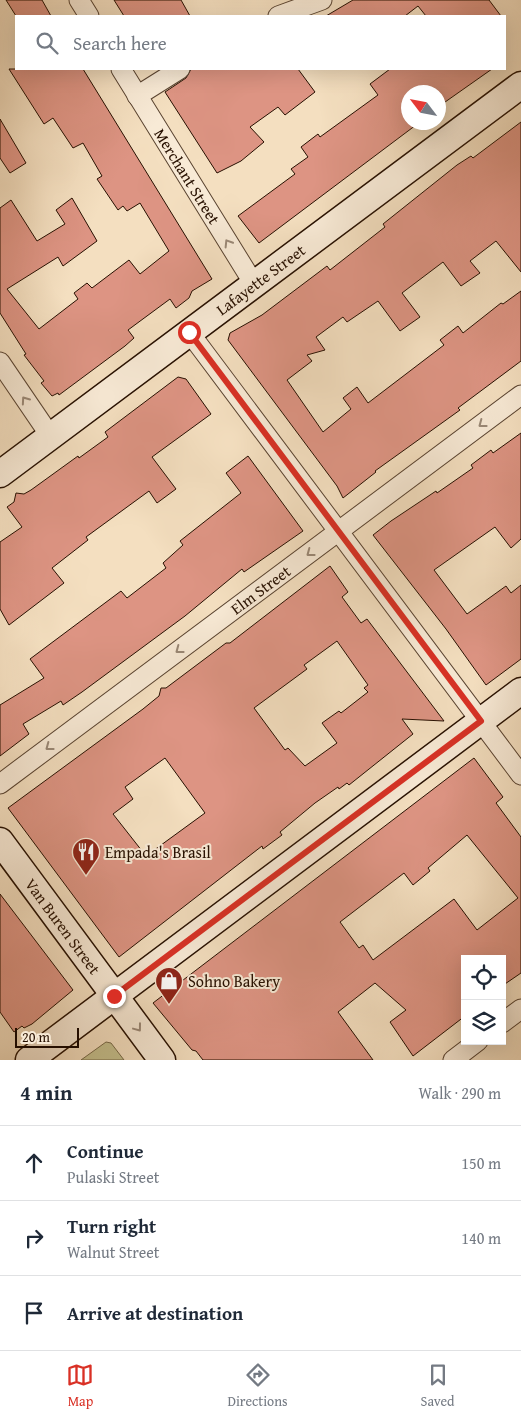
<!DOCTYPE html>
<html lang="en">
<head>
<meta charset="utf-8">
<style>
	body { margin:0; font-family:"Gentium Book Plus",serif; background:#f2f2f3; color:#1f2937 }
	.controls { position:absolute; right:15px; bottom:15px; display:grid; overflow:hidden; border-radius:0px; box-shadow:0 5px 20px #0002 }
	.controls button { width:45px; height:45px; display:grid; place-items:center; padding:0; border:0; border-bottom:1px solid #e0e1e3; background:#fff; color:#1f2937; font:25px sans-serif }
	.compass { position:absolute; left:401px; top:85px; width:45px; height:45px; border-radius:50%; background:#fff; box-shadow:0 5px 20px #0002; rotate:302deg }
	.scale { position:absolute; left:15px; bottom:12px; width:64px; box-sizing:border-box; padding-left:5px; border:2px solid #271001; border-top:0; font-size:14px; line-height:18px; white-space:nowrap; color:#271001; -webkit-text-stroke:4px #f8ead6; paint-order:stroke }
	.stop { position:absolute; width:15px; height:15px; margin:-11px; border:4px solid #d93025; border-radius:50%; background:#fff }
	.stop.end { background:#d93025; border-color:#fff; box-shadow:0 1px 5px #0008 }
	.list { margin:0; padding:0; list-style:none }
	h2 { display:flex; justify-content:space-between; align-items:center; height:65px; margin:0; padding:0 20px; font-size:21px }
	h2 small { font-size:16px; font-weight:400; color:#747a83 }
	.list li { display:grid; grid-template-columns:32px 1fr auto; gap:15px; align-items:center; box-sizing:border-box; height:75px; padding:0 20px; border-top:1px solid #e0e1e3 }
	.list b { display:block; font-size:19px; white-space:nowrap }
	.list p { margin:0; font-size:16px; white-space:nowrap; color:#747a83 }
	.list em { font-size:16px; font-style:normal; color:#747a83 }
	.icon { flex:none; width:28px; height:28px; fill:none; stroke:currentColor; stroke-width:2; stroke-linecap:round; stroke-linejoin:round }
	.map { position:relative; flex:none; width:521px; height:1060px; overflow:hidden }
	.search { position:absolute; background:#fff; box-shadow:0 5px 20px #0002; left:15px; right:15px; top:15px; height:55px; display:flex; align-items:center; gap:12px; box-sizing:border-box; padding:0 18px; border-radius:0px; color:#747a83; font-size:19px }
	.sheet { height:290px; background:#fff }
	nav { display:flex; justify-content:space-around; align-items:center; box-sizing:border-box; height:70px; border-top:1px solid #e0e1e3; background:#fff; font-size:14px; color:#747a83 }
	nav a { display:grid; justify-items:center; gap:2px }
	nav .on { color:#d93025 }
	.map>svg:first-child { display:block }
	.green { fill:#c4bf8d; stroke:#766847 }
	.building { fill:#dd9483; stroke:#271001; fill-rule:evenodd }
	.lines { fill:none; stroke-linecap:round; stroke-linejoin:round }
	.street-casing { stroke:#5a4431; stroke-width:21 }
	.secondary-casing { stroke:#271001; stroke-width:29 }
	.street { stroke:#f8ead6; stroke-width:19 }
	.secondary { stroke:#f8ead6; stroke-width:26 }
	.oneway { stroke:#9a8876 }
	.route { stroke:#d93025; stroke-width:6 }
	.labels { text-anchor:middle; stroke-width:4; stroke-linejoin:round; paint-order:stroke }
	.street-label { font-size:16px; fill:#271001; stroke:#f8ead6 }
	.poi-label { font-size:16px; fill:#271001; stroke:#f8ead6; text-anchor:start }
</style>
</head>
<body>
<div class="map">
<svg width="521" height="1060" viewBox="0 0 521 1060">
	<rect width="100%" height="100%" fill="#f4dfc0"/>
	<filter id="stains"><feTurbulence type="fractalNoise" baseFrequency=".004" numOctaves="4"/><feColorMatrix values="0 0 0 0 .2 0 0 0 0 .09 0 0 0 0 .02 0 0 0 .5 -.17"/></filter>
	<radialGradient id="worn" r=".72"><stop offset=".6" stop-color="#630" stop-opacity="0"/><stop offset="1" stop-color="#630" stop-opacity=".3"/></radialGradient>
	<path class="green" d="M106,1042L111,1043L124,1060H81Z"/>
	<path class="building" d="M6,0H42L51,16H16Z
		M114,0H181L190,16H124Z
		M353,0H489L501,16H426L418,6L405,16H326Z
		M9,69H83L212,279L192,291L189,298L176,308L170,299L128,330L134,338L125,346L59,395L58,393L52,396L41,383L44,381L24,355L26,354L0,313V208L11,200L37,241L65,224L56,210L72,198L97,241L63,266L58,257L7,289L39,329L78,299L74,293L87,283L92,288L129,260L140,274L169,251L140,203L127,211L123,206L118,210L97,179L102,176L83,143L73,148L53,118L44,124Z
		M191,69H298L315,92L285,115L278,107L250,127L264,142L241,161L217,173L165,92L186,78Z
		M390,69H492L438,107V92H408V122H420L259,243L238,216L295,174L291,169L308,157L301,147L318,134L320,137L378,95L370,84Z
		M0,119L26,163L10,173L0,158Z
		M521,122V272L496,241L470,261L480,273L461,286L443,262L402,293L420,317L400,331L378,301L347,322L343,317L316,337L325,350L307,355L312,361L287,380L323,432L351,409L343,398L357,387L368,403L444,345L440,340L458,326L463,333L501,303L503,304L521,291V361L458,408L460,410L375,471L376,472L343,498L337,486L228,340L230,333L262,315L327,266L330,270L385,227L383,224L457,165L471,156L473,158Z
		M178,377L186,379L211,414L152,457L176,489L157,503L149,491L86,537L88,540L52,568L64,583L9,625L0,609V542L22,527L7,507L14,502L16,493L24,494L31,490L78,456L79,458L108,437L105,432Z
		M521,433V539L511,548L495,527L434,570L467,614L506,586L511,593L521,585V659L486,685L446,629L373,535L391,521L436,491L437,493L473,468L471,465L491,450L493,453Z
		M248,456L303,531L244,572L242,569L185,616L82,692L63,705L61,701L23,724L29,734L0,756V705L44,678L30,659L121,591L127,598L166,568L163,563L183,545L180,541L241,493L226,473Z
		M330,566L348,592L342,597L361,623L367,619L444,721L402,719L413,734L349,785L347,783L339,789L338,787L315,803L280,832L282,835L263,849L262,846L119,957L8,808L143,709L159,696L161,688H166L226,643H230ZM337,641L368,685L364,688L368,692L341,713L339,711L322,723L337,743L305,766L288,748L285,750L254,708L307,669L304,665ZM165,758L205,813L146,856L113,814L133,799L125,787Z
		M474,758L503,797L496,803L521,837V973L502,986V959H465V1016L413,1056L390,1022L406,1010L375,983L338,1012L373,1060H203L196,1051L192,1050L153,1003ZM467,835L518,898L477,930L454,899L373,960L363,945L359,948L340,922L404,873L413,885L430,871L428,868Z
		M0,894L73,990L32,1024L24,1028L22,1026L14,1032L0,1012Z"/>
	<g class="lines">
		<defs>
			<g id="street">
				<path d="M79,0L89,16"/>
				<path d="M278,16L322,0"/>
				<path id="s1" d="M121,69L254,284"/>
				<path d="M137,96L180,69"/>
				<path d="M189,332L521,775"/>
				<path d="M0,362L51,437"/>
				<path id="s2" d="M0,784L521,395"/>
				<path d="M502,1023L521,1009"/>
				<path d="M453,1060L478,1041"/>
			</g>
			<g id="secondary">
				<path id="s3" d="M0,474L521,85"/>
				<path id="s4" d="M0,841L162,1060"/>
				<path d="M29,1060L521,691"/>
			</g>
		</defs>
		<use href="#street" class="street-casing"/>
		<use href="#secondary" class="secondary-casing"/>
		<use href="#street" class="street"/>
		<use href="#secondary" class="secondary"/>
	</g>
	<defs><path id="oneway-chevron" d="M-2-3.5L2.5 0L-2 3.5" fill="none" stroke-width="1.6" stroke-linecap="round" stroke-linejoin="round" transform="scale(1.25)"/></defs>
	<g class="oneway">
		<use href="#oneway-chevron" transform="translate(228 243) rotate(-122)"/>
		<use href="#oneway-chevron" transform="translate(25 400) rotate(-125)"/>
		<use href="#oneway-chevron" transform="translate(482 424) rotate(143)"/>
		<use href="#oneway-chevron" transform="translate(310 553) rotate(143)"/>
		<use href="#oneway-chevron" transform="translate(179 650) rotate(143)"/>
		<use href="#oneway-chevron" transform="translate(49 747) rotate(143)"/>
		<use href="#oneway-chevron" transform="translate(138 1028) rotate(53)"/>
	</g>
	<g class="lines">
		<path class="route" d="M114,996L481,721L189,332"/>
	</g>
	<defs>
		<symbol id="restaurant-pin" viewBox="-11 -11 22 30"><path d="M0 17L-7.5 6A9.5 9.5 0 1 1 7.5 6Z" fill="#8f2418" stroke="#f8ead6"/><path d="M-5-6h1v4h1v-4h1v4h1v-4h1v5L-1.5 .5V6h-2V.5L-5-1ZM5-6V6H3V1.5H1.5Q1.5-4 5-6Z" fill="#fff"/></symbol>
		<symbol id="shop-pin" viewBox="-11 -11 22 30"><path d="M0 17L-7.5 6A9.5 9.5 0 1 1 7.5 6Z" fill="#8f2418" stroke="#f8ead6"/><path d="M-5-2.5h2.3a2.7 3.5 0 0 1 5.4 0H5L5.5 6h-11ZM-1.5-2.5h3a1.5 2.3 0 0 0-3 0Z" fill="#fff"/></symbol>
	</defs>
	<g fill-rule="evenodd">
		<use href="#restaurant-pin" x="70" y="836" width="32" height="43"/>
		<use href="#shop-pin" x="153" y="965" width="32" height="43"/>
	</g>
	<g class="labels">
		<g class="street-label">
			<text dy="6" stroke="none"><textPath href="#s1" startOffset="126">Merchant Street</textPath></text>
			<text dy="6" stroke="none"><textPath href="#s3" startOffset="325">Lafayette Street</textPath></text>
			<text dy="6" stroke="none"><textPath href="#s2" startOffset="325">Elm Street</textPath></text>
			<text dy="6" stroke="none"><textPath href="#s4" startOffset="106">Van Buren Street</textPath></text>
		</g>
		<g class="poi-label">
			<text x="105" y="858">Empada's Brasil</text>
			<text x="188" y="987">Sohno Bakery</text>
		</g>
	</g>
	<rect width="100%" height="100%" filter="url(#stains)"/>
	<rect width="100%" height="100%" fill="url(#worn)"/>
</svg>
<div class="controls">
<button><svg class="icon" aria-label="locate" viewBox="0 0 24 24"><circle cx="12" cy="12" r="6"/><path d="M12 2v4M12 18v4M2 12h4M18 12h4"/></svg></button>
<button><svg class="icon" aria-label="layers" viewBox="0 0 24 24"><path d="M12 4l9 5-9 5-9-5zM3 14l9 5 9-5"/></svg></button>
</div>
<svg class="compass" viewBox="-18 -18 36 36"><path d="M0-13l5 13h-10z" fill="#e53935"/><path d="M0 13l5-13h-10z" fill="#747a83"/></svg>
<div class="scale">20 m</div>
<div class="stop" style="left:189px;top:332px"></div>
<div class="stop end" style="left:114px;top:996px"></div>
<div class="search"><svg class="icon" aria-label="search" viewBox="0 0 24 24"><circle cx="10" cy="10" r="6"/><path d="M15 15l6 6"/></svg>Search here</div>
</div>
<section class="sheet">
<h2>4 min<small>Walk · 290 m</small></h2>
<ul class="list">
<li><svg class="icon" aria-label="ahead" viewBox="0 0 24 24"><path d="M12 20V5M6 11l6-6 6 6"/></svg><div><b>Continue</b><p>Pulaski Street</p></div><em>150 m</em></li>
<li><svg class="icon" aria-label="right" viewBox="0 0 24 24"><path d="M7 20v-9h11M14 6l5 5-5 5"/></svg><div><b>Turn right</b><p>Walnut Street</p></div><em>140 m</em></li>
<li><svg class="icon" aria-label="arrive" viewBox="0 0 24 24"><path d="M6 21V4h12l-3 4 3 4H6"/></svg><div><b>Arrive at destination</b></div></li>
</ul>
</section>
<nav>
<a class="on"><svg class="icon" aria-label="map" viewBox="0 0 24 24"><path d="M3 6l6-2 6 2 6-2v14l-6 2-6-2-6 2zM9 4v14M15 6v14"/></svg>Map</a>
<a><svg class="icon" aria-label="directions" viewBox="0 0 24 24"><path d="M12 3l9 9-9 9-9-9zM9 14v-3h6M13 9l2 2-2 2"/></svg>Directions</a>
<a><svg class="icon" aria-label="saved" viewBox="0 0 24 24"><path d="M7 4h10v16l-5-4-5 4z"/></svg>Saved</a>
</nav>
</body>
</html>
